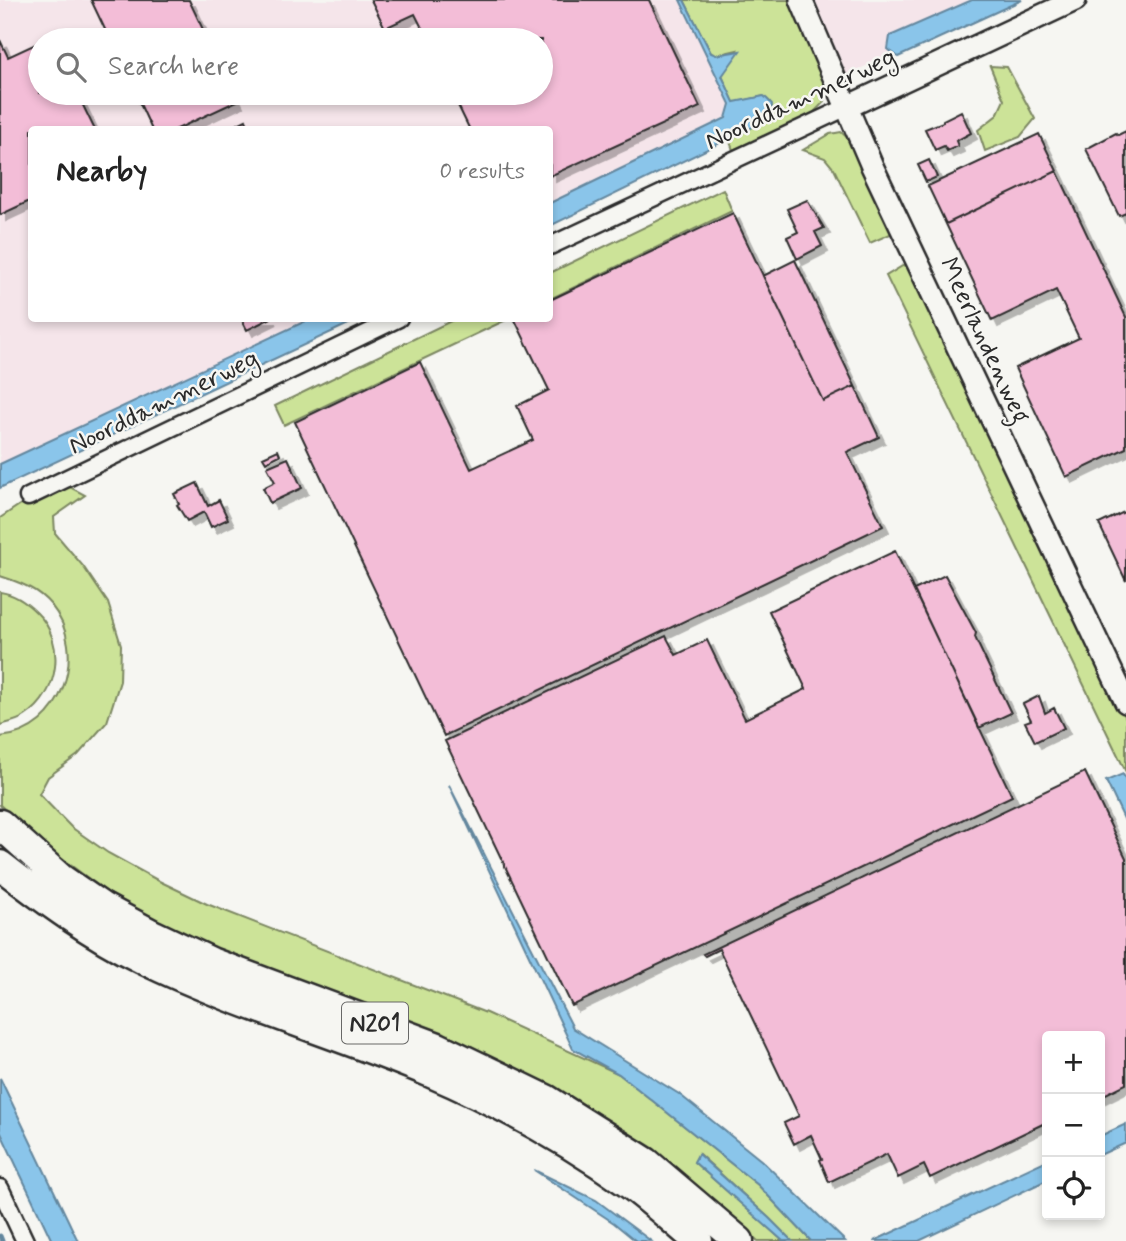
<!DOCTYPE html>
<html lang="en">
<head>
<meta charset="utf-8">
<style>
	body { margin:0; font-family:Mynerve,sans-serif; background:#f6f6f6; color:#222 }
	.controls { position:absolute; right:21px; bottom:21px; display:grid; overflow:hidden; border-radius:7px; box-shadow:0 4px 10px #0003 }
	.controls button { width:63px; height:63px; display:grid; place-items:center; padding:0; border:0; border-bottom:2px solid #e0e0e0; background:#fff; color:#222; font:35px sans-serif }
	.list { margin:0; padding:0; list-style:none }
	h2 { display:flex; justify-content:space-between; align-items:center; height:91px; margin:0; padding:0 28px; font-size:30px }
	h2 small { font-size:23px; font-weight:400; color:#767676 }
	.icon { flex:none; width:38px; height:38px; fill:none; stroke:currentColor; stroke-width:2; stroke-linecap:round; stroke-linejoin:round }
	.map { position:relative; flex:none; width:1126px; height:1241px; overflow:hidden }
	.search { position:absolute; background:#fff; box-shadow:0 4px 10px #0003; left:28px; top:28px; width:525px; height:77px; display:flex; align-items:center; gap:18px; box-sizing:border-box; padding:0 24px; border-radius:38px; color:#767676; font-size:26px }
	.panel { position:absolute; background:#fff; box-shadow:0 4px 10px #0003; left:28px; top:126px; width:525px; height:196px; border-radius:7px }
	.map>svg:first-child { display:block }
	.built { fill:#f5e5ea; fill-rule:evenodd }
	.green { fill:#cce398; stroke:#7c8762; stroke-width:2 }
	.water { fill:#8ac5ea; stroke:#64879e; stroke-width:2 }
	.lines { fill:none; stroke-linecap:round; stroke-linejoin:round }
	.stream { stroke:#64879e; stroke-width:5 }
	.building { fill:#f3bdd7; stroke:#2b2b2b; stroke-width:2; filter:url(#shadow) }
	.street-casing { stroke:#2b2b2b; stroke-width:21 }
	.secondary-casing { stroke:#2b2b2b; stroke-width:26 }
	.highway-casing { stroke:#2b2b2b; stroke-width:33 }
	.street { stroke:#f6f6f2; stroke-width:16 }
	.secondary { stroke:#f6f6f2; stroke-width:21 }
	.highway { stroke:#f6f6f2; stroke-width:28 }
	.labels { text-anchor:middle; stroke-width:5; stroke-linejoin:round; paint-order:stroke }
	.shield { fill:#f6f6f2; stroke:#686867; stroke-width:2 }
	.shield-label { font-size:24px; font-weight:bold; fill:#2b2b2b }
	.street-label { font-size:26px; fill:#2b2b2b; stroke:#f6f6f2 }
</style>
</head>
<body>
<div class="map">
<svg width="1126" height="1241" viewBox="0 0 1126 1241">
	<defs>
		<filter id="shadow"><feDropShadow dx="6" dy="6" stdDeviation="0" flood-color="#0004"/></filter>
	</defs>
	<rect width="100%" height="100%" fill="#f6f6f2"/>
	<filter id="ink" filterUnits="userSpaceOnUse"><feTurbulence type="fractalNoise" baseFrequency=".0143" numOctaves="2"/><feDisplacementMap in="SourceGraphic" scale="14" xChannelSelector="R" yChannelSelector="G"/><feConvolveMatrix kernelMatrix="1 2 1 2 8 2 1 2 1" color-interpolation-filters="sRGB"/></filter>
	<g filter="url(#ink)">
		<path class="built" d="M0,0H1004L550,217V130H32V318L338,319L0,480ZM40,40H541V93H40Z"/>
		<path class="green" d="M684,0H791L829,86L823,103L811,115L733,150L729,139C742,132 792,113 763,96L734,103L722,76L737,50L716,55L711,53Z
			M990,66L1007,67L1035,119L1020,137L985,151L978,130L997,115L1004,100Z
			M841,132L850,140L895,232L870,243L834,169L825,158L803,150L830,134Z
			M723,189L732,211L550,299V273Z
			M909,262L1002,463L1126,718V772L886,276Z
			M457,318L508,319L284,425L275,406Z
			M68,486L85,495L54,517L55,533L83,566L108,603L121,645L120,681L107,722L78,755L48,777L39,794L71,827L108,853L159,881L207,904L486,1013L619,1074L758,1185L811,1241H792L769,1218L699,1154L694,1162L783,1241H758L679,1171L578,1103L189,939L107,892L46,847L0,805V737C63,732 89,651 51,605C38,589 19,582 0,576V518L30,498Z
			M0,592C15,594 27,603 37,613C66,641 60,694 25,716C18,721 8,723 0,725Z"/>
		<path class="water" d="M680,0H684L711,53L716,55L740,51L722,76L734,102L764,96L772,104L771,114L757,125L550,226V203L726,118L730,104Z
			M972,0H1022L898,57L888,49L890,36Z
			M310,319H359L0,488V464Z
			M1123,774L1126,781V823L1106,781Z
			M449,785L573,1028L679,1094L762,1161L845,1241H811L758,1185L619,1074L573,1049Z
			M0,1078L78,1241H52L0,1131Z
			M1126,1124V1143L1100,1155V1136Z
			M698,1154L769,1218L792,1241H783L694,1162Z
			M1047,1160V1180L919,1241H874Z
			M534,1170L596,1200L651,1241H636L614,1223Z"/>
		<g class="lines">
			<path class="stream" d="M0,1236L2,1241"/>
		</g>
		<path class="building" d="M91,0H189L208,40H110Z
			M371,0H649L700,107L550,176V130H470L452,93H541V40H428L415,14L385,28Z
			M0,40L8,57L40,42V93H77L95,130H32V200L0,215Z
			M135,93H233L237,101L175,130H152Z
			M961,111L971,133L956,141L958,146L947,151L944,146L935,150L925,129L943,122V120Z
			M246,120L250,130H226Z
			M1126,131V213L1119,216L1086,149L1116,133L1118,135Z
			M1039,134L1057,171L946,224L928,186Z
			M929,160L937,177L926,182L918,165Z
			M1057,171L1126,317V448L1066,477L1015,368L1079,338L1056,290L992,321L946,224Z
			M807,200L824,228L815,232L822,246L797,259L787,237L798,232L787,209Z
			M733,213L823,401L855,386L879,437L847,452L883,526L444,736L295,422L420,362L471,469L533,440L517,406L549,390L514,318H550V300Z
			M795,260L855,386L823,401L763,276Z
			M241,318H271L247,330Z
			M278,450L280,455L266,462L263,457Z
			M288,458L302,488L270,503L263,488L275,482L267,467Z
			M197,483L208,506L219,500L228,519L211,527L204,512L187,521L177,505L179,504L174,494Z
			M1126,511V581L1099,524Z
			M895,551L1012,796L572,1006L445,741L666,636L676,655L707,640L745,719L806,689L769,611Z
			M945,575L976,633L975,637L978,644L1011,713L979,728L914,590Z
			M1039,696L1045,713L1054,708L1064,728L1035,742L1025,722L1031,720L1023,704Z
			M1085,772L1126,858V1084L1100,1097V1036H1047V1122L930,1178L924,1165L898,1178L887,1154L829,1182L820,1160L822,1159L811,1135L794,1144L784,1123L799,1116L719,949L705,956L703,954Z"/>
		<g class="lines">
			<defs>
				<path id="street" d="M550,246L847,107
					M28,497L399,318
					M0,1188L25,1241"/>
				<path id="secondary" d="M801,0L872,166L1126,702
					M847,107L1075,0"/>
				<path id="highway" d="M0,824L60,878L102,907L154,935L211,962L438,1047L546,1099L646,1162L739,1241
					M0,865C45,900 91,934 142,959C234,1004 334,1032 429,1072C499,1102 566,1139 628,1183C653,1201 675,1222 698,1241"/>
			</defs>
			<use href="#street" class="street-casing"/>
			<use href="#secondary" class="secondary-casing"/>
			<use href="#highway" class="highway-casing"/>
			<use href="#street" class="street"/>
			<use href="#secondary" class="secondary"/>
			<use href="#highway" class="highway"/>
		</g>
	</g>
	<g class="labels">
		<rect class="shield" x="342" y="1002.5" width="66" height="41" rx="5"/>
		<g class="shield-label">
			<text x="375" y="1031">N201</text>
		</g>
		<g class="street-label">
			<text transform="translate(800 98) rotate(-25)" y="9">Noorddammerweg</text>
			<text transform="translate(986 340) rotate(65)" y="9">Meerlandenweg</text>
			<text transform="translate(163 401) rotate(-26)" y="9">Noorddammerweg</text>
		</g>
	</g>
</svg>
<div class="controls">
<button>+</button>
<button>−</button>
<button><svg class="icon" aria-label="locate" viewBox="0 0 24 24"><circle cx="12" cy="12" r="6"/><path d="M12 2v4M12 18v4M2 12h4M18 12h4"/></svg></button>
</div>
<div class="search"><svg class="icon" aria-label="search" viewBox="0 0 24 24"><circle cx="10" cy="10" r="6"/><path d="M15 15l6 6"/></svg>Search here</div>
<section class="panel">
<h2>Nearby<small>0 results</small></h2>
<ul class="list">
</ul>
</section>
</div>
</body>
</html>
